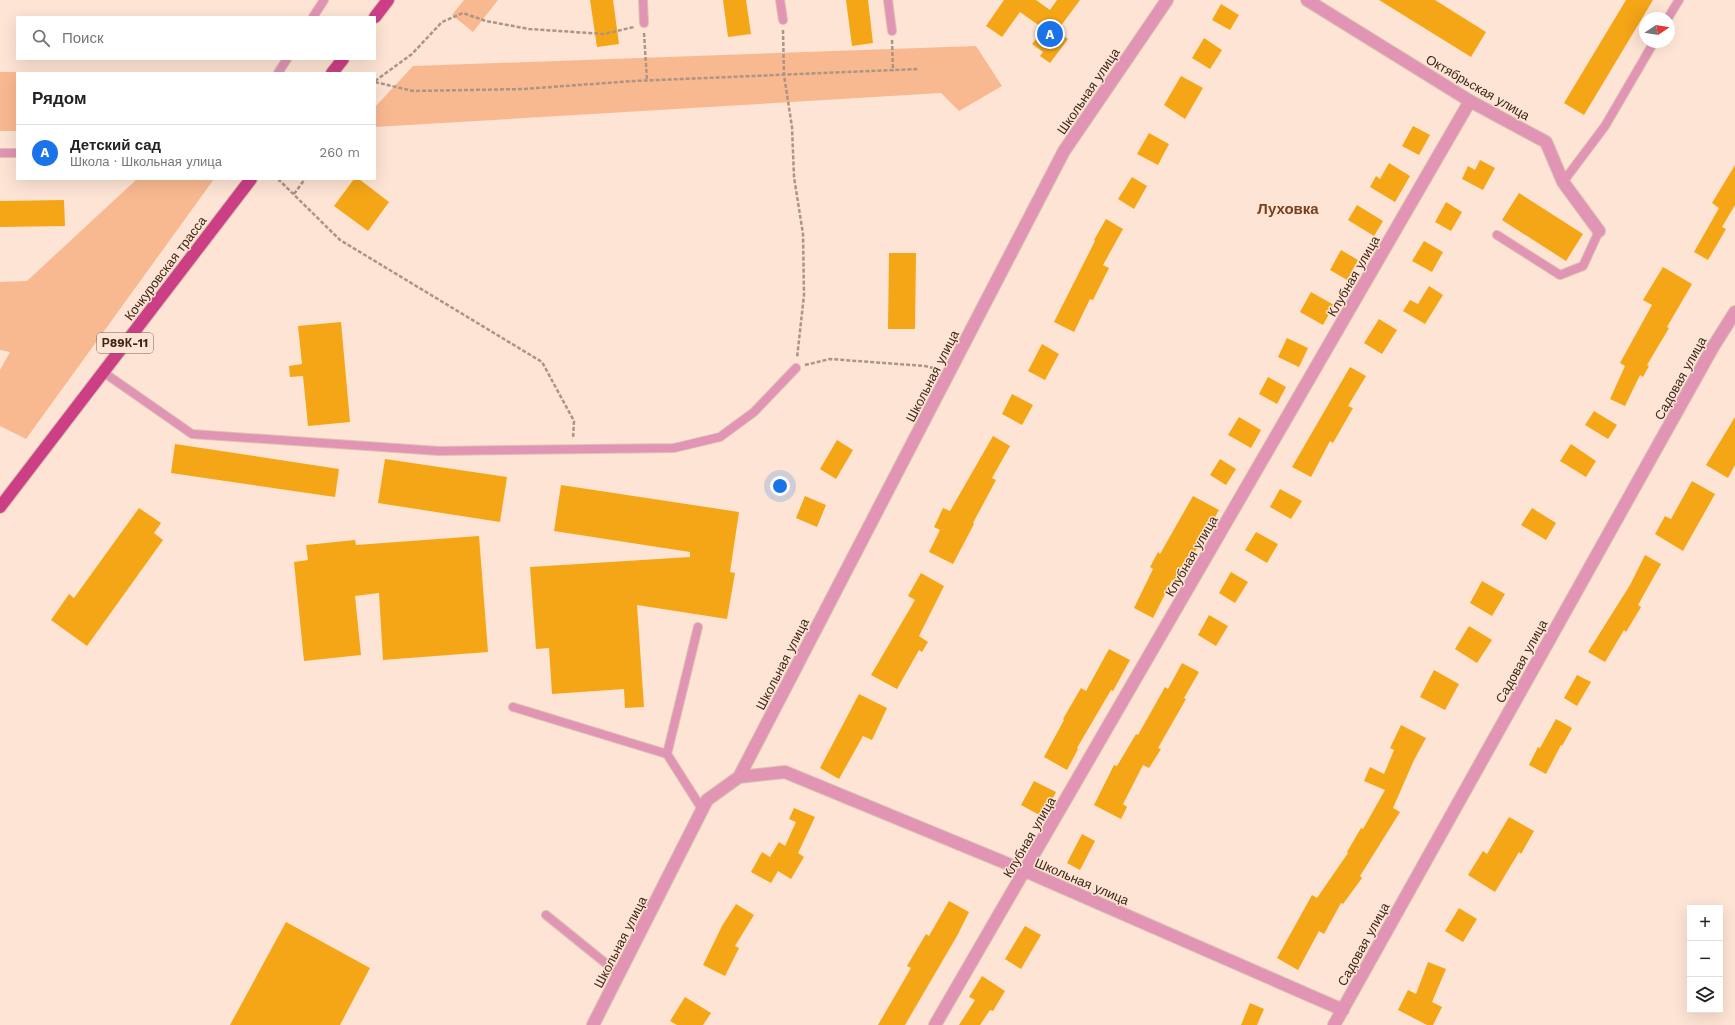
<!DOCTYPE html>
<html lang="ru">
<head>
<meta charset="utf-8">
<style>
	body { margin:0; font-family:"Work Sans",sans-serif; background:#f2f2f2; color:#222 }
	.controls { position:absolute; right:12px; bottom:12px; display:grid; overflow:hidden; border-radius:0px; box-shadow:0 4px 16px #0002 }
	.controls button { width:36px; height:36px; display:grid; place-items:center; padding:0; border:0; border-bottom:1px solid #e0e0e0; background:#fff; color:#222; font:20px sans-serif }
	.compass { position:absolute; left:1639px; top:12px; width:36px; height:36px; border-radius:50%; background:#fff; box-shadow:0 4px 16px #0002; rotate:78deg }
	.you { position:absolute; left:780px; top:486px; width:14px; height:14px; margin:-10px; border:3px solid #fff; border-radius:50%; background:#1a73e8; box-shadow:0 0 0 6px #1a73e833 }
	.badge { display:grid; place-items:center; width:26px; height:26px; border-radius:50%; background:#1a73e8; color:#fff; font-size:13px; font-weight:700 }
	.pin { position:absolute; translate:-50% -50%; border:2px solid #fff; box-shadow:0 1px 4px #0006 }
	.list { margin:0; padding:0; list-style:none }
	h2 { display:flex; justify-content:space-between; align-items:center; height:52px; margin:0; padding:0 16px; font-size:17px }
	h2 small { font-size:13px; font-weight:400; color:#767676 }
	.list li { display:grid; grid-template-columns:26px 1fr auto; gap:12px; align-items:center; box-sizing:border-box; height:56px; padding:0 16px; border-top:1px solid #e0e0e0 }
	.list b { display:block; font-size:15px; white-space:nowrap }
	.list p { margin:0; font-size:13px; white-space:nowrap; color:#767676 }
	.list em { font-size:13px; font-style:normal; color:#767676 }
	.icon { flex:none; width:22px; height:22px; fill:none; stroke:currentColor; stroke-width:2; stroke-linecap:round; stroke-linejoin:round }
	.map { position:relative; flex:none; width:1735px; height:1025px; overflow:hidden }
	.search { position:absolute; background:#fff; box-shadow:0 4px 16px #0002; left:16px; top:16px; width:360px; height:44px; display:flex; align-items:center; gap:10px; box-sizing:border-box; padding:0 14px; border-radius:0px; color:#767676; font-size:15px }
	.panel { position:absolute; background:#fff; box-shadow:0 4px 16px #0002; left:16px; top:72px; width:360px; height:108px; border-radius:0px }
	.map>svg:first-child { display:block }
	.green { fill:#f9b990 }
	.building { fill:#f4a617 }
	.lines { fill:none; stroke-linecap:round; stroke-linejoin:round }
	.service-casing { stroke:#dbc2b2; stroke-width:10 }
	.minor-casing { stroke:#dbc2b2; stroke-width:14 }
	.primary-casing { stroke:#dbc2b2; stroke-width:14 }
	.path { stroke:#ad9484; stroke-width:2.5; stroke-dasharray:4 2; stroke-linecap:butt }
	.service { stroke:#e194b3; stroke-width:8 }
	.minor { stroke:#e194b3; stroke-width:12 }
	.primary { stroke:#cc3f85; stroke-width:12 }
	.labels { text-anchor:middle; stroke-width:3; stroke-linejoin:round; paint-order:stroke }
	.shield { fill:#fee4d4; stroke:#775f4f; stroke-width:1 }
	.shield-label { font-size:12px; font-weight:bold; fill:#3d2616 }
	.street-label { font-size:13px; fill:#3d2616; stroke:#fee4d4 }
	.quarter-label { font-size:15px; font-weight:bold; fill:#76421b; stroke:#fee4d4 }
</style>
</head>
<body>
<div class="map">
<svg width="1735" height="1025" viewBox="0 0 1735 1025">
	<rect width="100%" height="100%" fill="#fee4d4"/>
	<path class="green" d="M464,0H498L473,32L452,15Z
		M976,46L1002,86L959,111L941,93L375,127V107L413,66Z
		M0,72L235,73H17V131H0Z
		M137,179H214L26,439L0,426V370L10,352L0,350V282L27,281Z"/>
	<path class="building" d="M590,0H613L619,44L597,47Z
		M723,0H746L751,34L728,37Z
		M846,0H868L873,43L852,46Z
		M1004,0H1036L1050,10L1057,0H1080L1057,31L1068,39L1050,63L1040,56L1043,52L1032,44L1044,29L1020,12L1002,37L986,26Z
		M1379,0H1435L1486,32L1471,57Z
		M1626,0H1653L1584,115L1564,103Z
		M1221,4L1239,15L1230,30L1212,20Z
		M1204,38L1222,50L1210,69L1192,58Z
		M1181,76L1203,88L1185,119L1164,105Z
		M1413,126L1430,135L1419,155L1402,146Z
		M1149,133L1169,144L1158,165L1137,154Z
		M1480,160L1495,168L1483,190L1462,179L1468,166L1475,170Z
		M1389,163L1410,176L1395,202L1370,187L1376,176L1380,179Z
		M1735,165V205L1722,227L1726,229L1708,260L1694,252L1719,208L1712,203Z
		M1132,177L1147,186L1134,209L1118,199Z
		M354,179H359L389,202L368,231L334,206Z
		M1519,193L1583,234L1566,261L1502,220Z
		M64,200L65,226L0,227V201Z
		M1446,202L1462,212L1451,231L1435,222Z
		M1357,205L1383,221L1374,236L1348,220Z
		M1106,219L1123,229L1103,265L1109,268L1093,300L1090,299L1074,332L1054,322L1095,241L1094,240Z
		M1424,241L1443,252L1432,272L1412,261Z
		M1341,250L1358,260L1347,280L1330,270Z
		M889,253H916L915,329H888Z
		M1663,267L1692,284L1667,327L1669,328L1647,365L1649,366L1643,377L1640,375L1625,406L1610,399L1625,366L1620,363L1652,305L1643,300Z
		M1429,286L1443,295L1425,324L1403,311L1410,300L1418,304Z
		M1311,292L1334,305L1323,325L1300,312Z
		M1379,319L1397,330L1382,354L1364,343Z
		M341,322L350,422L308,426L303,376L290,377L289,366L302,364L298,326Z
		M1287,338L1308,348L1299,367L1278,357Z
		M1042,344L1059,354L1045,380L1028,371Z
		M1350,367L1366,376L1348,406L1353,408L1333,443L1330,441L1311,477L1292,467Z
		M1268,377L1286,387L1277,404L1259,394Z
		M1012,394L1033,405L1022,425L1002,414Z
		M1594,411L1617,425L1608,439L1585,425Z
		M1239,417L1261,430L1251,448L1228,435Z
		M1735,417V465L1728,478L1706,465Z
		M993,436L1010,446L992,478L996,480L973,523L974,524L953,564L929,552L940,530L934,527L943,508L950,511Z
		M837,440L853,450L836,479L820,469Z
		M175,444L339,469L335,497L171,473Z
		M1571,444L1596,461L1586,477L1560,461Z
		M385,459L507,477L500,522L378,503Z
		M1220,459L1236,469L1226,485L1210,475Z
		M1692,481L1715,494L1683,551L1655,534L1665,516L1671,519Z
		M561,485L739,512L730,572L735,573L727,619L637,605L644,707L625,708L624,689L552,694L549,648L536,649L530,567L690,557V552L554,531Z
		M1280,489L1302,501L1291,519L1270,507Z
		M805,496L826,505L817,527L796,518Z
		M1193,496L1219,510L1195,552H1191L1174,581L1172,580L1153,618L1134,608L1153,569L1150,567L1158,552L1160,554Z
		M139,508L161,523L154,533L163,540L87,646L51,620L69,594L74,598Z
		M1532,508L1556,523L1546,540L1521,525Z
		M1256,532L1278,544L1267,563L1245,550Z
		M479,536L488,652L383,660L379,593L355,596L361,655L304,661L294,562L308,560L306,545L355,540L356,545Z
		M1645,555L1661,564L1638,605L1641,607L1626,632L1624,630L1605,662L1588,652L1630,585Z
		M1231,572L1248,582L1235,603L1219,593Z
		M921,573L944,586L919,636L928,642L922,652L919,650L897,689L871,675L915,600L908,596Z
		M1482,581L1505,594L1492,616L1470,603Z
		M1209,615L1228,626L1216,646L1198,635Z
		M1469,626L1492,640L1477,663L1455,649Z
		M1109,649L1130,660L1113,691L1111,690L1077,748L1078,749L1067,770L1044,757L1064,720L1063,719L1081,688L1086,691Z
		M1182,663L1199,672L1184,698L1186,699L1158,748L1161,749L1149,768L1143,765L1123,804L1127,807L1121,819L1094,805L1114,765L1117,766L1136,734L1138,735L1165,687L1168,689Z
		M1434,670L1459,684L1445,710L1420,697Z
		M1577,675L1591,682L1577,706L1564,698Z
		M859,694L887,708L872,740L863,736L839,779L820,768Z
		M1556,719L1572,728L1562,746L1561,745L1546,774L1529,765L1538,747L1540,748Z
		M1401,725L1426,738L1414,760L1393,808L1400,812L1360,876L1362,878L1343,904L1341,903L1324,934L1319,931L1298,970L1277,958L1312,895L1317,898L1348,853L1347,852L1361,828L1363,829L1385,790L1364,781L1370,767L1384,774L1394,750L1390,748Z
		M1034,781L1056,792L1043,817L1021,805Z
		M794,808L815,817L798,853L804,857L791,879L778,871L771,883L751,872L762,852L770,857L779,842L785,846L796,822L789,819Z
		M1509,817L1534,831L1521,854L1519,852L1495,892L1468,875L1483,851L1487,854Z
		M1082,834L1095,841L1080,870L1067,863Z
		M949,901L969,912L957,936L905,1025H878L911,968L907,966L926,934L929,936Z
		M736,904L754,915L735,946L739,948L725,976L703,965L722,926Z
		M1459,908L1477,919L1463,942L1445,931Z
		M286,922L370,968L340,1025H230Z
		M1025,926L1041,935L1021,969L1005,959Z
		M1428,962L1446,969L1432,1002L1442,1007L1433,1025H1427L1398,1010L1408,990L1416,994Z
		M982,976L1005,991L993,1011L990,1010L980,1025H959L975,1000L969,997Z
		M685,997L711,1013L703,1025H677L670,1021Z
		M1250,1003L1264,1009L1257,1025H1241Z"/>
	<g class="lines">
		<defs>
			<path id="service" d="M643,0L644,23
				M780,0L783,20
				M888,0L892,31
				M313,17L324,0
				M1668,18L1679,0
				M278,73L287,59
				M0,153H17
				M1563,182L1605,126L1654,42
				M1497,235L1560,275L1583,266L1599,231
				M103,372L192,434L439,451L674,448L720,437L754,412L796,368
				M698,627L667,754L702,809
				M513,707L667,754
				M546,915L619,974"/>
			<path id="minor" d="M1307,0L1470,101L1546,142L1563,182L1599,231
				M739,777L1064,151L1167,0
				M593,1025L707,800L739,777L785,772L1025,871L1343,1010
				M935,1025L1470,101
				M1334,1025L1713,347L1735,312"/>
			<path id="primary" d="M375,17L388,0
				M332,73L343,59
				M0,507L251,179"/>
		</defs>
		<use href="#service" class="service-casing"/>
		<use href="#minor" class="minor-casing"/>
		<use href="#primary" class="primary-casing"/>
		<path class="path" d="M783,30L784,75L792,127L794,177L803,234L804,295L797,358
			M644,33L647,81
			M892,40L893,71
			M375,81L412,54L442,22L463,13L486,21L529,29L604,34L634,27
			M375,82L413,91L523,89L634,81L919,69
			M278,179L340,240L542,362L574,421L573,439
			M294,194L305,179
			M805,365L830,359L925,366L937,369"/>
		<use href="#service" class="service"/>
		<use href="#minor" class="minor"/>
		<use href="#primary" class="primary"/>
	</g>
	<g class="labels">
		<rect class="shield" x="97" y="333" width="56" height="20" rx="3"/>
		<g class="shield-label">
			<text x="125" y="347">Р89К-11</text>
		</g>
		<g class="street-label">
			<text transform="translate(1478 87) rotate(30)" y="5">Октябрьская улица</text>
			<text transform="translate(1088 91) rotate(-56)" y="5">Школьная улица</text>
			<text transform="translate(165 268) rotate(-53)" y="5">Кочкуровская трасса</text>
			<text transform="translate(1353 276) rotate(-60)" y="5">Клубная улица</text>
			<text transform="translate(932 376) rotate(-63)" y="5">Школьная улица</text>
			<text transform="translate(1680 378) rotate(-61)" y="5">Садовая улица</text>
			<text transform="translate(1191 556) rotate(-60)" y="5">Клубная улица</text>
			<text transform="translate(1521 661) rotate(-61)" y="5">Садовая улица</text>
			<text transform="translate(782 664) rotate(-63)" y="5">Школьная улица</text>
			<text transform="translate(1029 837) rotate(-60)" y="5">Клубная улица</text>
			<text transform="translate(1082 881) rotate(23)" y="5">Школьная улица</text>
			<text transform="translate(620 942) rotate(-63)" y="5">Школьная улица</text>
			<text transform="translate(1363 944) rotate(-61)" y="5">Садовая улица</text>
		</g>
		<g class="quarter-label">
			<text x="1288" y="214">Луховка</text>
		</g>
	</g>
</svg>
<div class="controls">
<button>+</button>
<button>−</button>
<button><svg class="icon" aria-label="layers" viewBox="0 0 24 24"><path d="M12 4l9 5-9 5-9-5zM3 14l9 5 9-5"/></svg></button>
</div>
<svg class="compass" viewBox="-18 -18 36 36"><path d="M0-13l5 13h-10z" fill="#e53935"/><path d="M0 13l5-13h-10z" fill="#767676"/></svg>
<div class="you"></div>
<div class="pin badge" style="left:1050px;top:34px">A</div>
<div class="search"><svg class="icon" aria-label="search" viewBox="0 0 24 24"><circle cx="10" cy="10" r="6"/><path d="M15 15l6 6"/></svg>Поиск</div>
<section class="panel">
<h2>Рядом<small></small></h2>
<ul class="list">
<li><span class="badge">A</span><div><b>Детский сад</b><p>Школа · Школьная улица</p></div><em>260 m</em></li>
</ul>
</section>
</div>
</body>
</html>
